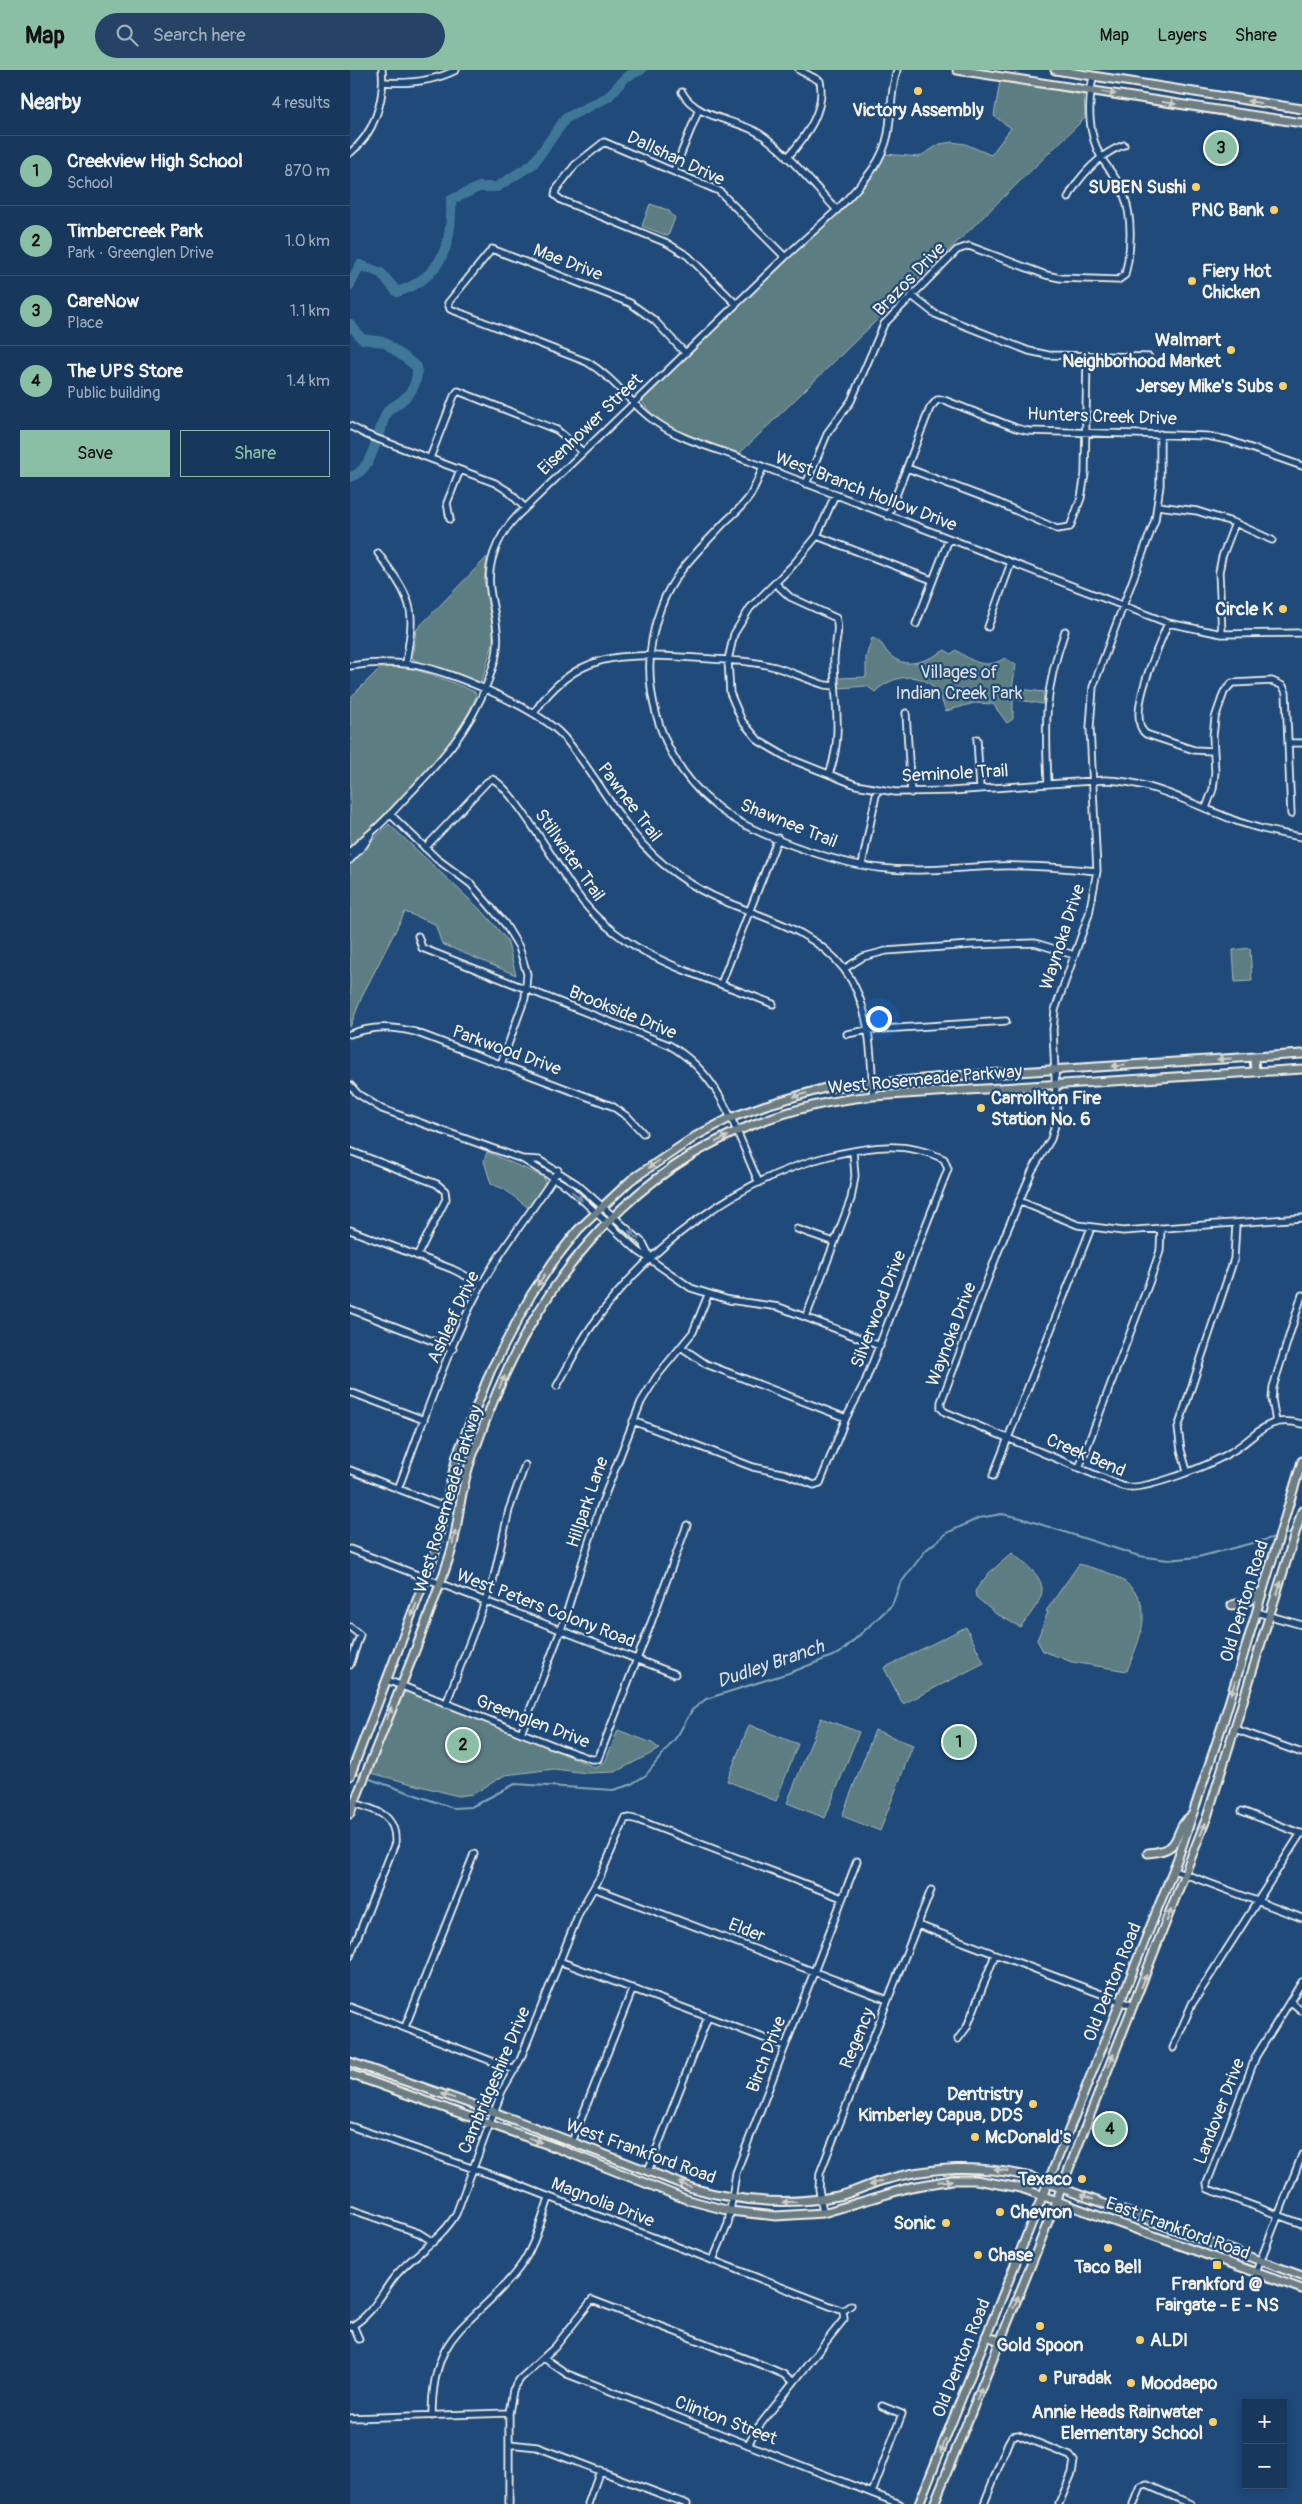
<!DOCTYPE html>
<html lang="en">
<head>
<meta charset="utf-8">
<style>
	body { margin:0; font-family:Pangolin,sans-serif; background:#244365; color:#f1f3f6 }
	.controls { position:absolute; right:15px; bottom:15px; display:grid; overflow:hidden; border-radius:0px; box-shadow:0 2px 8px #0003 }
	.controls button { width:45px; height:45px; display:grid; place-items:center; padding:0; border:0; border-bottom:1px solid #365272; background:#17385c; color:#f1f3f6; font:25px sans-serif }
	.you { position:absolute; left:528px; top:948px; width:18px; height:18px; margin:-12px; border:4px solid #fff; border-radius:50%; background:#1a73e8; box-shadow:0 0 0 8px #1a73e833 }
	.badge { display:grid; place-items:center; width:32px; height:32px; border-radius:50%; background:#8abfa5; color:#111; font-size:16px; font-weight:700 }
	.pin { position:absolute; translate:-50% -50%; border:2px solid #fff; box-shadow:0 1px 5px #0006 }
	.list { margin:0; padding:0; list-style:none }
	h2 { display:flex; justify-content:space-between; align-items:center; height:65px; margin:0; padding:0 20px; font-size:21px }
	h2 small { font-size:16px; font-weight:400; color:#9eacbb }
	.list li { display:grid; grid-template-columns:32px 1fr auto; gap:15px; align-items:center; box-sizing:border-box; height:70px; padding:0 20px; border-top:1px solid #365272 }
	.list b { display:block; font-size:19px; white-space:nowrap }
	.list p { margin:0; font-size:16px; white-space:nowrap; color:#9eacbb }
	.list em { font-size:16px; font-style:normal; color:#9eacbb }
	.actions { display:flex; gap:10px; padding:15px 20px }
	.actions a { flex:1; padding:11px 0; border:1px solid #8abfa5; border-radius:0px; text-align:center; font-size:18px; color:#8abfa5 }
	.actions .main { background:#8abfa5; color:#111 }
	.icon { flex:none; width:28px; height:28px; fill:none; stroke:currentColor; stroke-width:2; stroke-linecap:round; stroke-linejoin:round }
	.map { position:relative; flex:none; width:952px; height:2434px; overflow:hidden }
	header { display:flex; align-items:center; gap:30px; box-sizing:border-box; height:70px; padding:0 25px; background:#8abfa5; color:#111 }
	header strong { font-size:24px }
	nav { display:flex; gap:28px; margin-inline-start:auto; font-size:18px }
	.search { width:350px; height:45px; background:#244365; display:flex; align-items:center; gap:12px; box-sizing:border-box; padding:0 18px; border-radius:28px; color:#9eacbb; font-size:19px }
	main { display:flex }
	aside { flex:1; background:#17385c }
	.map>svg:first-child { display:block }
	.green { fill:#5b7d82; stroke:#a8b7b5 }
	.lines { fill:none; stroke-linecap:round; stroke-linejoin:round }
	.stream { stroke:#87a8b8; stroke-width:2 }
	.river { stroke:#3f7798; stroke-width:10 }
	.minor-casing { stroke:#f4f1e8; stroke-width:9 }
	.major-casing { stroke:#f4f1e8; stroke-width:11 }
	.minor { stroke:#1f4a7a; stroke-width:5.5 }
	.major { stroke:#6c7e84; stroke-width:7 }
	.oneway { fill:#cbceca }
	.oneway2 { fill:#748da6 }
	.poi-dot { fill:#ffd166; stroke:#1f4a7a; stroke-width:2 }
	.labels { text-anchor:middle; stroke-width:4.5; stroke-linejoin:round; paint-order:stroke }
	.poi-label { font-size:18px; font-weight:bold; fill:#f4f1e8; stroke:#1f4a7a; text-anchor:end }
	.street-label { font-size:18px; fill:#f4f1e8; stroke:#1f4a7a }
	.park-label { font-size:18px; fill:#dde0d9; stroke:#1f4a7a }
	.water-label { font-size:19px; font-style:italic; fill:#d9dfdc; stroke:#1f4a7a }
</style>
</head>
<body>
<header>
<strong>Map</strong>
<div class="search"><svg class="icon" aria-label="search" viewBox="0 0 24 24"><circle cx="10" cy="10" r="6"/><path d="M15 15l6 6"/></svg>Search here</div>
<nav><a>Map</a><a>Layers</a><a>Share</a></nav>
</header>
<main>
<aside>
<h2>Nearby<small>4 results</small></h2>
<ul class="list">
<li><span class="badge">1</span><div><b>Creekview High School</b><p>School</p></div><em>870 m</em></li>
<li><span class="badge">2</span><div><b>Timbercreek Park</b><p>Park · Greenglen Drive</p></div><em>1.0 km</em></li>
<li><span class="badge">3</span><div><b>CareNow</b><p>Place</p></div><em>1.1 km</em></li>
<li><span class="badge">4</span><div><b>The UPS Store</b><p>Public building</p></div><em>1.4 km</em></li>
</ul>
<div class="actions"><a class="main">Save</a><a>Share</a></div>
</aside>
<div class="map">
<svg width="952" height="2434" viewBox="0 0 952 2434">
	<rect width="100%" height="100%" fill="#1f4a7a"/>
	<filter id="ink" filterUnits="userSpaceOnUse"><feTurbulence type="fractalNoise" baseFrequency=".02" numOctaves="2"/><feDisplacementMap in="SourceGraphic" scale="10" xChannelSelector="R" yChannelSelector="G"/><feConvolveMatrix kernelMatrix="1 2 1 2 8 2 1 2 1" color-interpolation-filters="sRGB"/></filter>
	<g filter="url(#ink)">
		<path class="green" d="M650,11L734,25L735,48L389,384C360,372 307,359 292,331L515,115L535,84L569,87L590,74L602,72L615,74L641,85L661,58L644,46Z
			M300,134L318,140L325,148L318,166L292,156Z
			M137,487L134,510L143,562V573L132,611L129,613L62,589L66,560Z
			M522,568C532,571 532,576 538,583C555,602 578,590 595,580L601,584L606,580C623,592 636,600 655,588L666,595L662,618L694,622L693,634L663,629V649L657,653L643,634L624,633L596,641C593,634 590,625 585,619C569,600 541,606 525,622L517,616L489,618L488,608L516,607V587Z
			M53,597C78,602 102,612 125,622L126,627C100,686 45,732 0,779V628L30,598Z
			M39,754L135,844L157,870L166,905L92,874L85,854L55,842L13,924L0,957V792Z
			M900,878L902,911L885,912L883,880Z
			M137,1082L194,1107L195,1113L180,1139L154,1119L141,1114L134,1091Z
			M662,1483C700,1513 701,1520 670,1557L645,1543L626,1527L625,1521L639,1503Z
			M729,1494C741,1498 758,1501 769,1508C809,1533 790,1567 777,1601L722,1592L693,1581L687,1570L698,1542L696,1541Z
			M616,1557L634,1593L553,1634L534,1598Z
			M56,1622L201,1678L246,1698L255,1692L268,1660L302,1673L310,1679L265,1702L237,1703L204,1699L155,1705L123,1724L108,1726L21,1703L52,1624Z
			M471,1648L509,1662L475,1748L437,1733Z
			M399,1655L448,1674L426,1731L377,1711Z
			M525,1660L563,1675L530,1761L492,1746Z"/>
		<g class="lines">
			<path class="stream" d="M933,1465L943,1462
				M3,1702L13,1706
				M17,1708L103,1738L121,1737L165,1714L263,1720L280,1715L296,1705L328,1665L342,1640L356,1629L442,1602L490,1583L542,1535L550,1514L576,1480L597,1463L629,1448L652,1444L671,1448L789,1486L818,1490L848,1487L926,1467"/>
			<path class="river" d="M0,215L10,195L31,203L47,222C92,208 103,173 101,130L129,117H147L183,94L216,48L258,27L276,7L291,0
				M0,254L12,269L34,272L67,297C68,314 61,325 46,335C43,337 39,338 37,342C27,360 24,401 0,407"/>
			<defs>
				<path id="minor" d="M33,12C58,14 84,11 106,0
					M332,22C345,47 382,49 405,61C430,74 466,118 487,140
					M0,83C24,64 35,30 32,0
					M437,88C455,68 476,40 470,11L449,0
					M324,101L349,39
					M718,128C728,107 752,82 774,75
					M562,226L585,244L679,281L698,285L799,287
					M386,234L338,186L317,173L211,130L205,125L206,120L225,95L254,72L369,121L435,187
					M335,283L304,250L280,233L142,179L98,233L100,239L237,292C263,307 279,332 303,350C327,368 360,377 388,387L818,553L872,564L952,563
					M0,356L17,365L145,413L158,421L175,438
					M810,364V415L805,450L743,617L740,657L747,801L739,844L705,940L703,960L707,1048L701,1069L682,1101L648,1182L591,1332V1338L595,1342L772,1416C792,1423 862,1394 881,1382C908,1366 916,1344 952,1354
					M80,388L104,326L108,321L207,360L233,382
					M413,397C409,407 405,417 400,426C393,436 384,444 375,452C351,478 323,503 311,537C284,608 308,690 367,737C401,765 486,793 529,798C569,803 609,797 648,796C681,795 714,798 747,801
					M557,398L649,433L707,459L720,457L731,428L735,404L737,286
					M456,414L478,362L501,331L534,254L607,180L619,176L696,205L710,208L768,210L775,205C781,181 783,149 774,125C769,111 760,101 752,89C737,63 738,35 743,6
					M485,425L467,466L443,495L400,538L384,564L378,590L380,623L392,651L409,671L438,688L506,715L545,722L601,721L755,710C803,711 845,736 889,752C910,759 930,764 952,767
					M808,436L847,441L885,453L922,470
					M538,446L580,338L587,330H594L666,358L678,361L857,366L878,370L952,396
					M100,449L97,433L110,400
					M467,466L582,510
					M28,483C39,499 52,514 58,532C65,551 58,574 56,594
					M425,513L440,527L486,548C491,561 483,579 484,593C485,631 493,668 479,704
					M818,553C810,574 774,648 796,664L844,680L863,681
					M566,554L599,469
					M638,557L661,493
					M872,564L869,502L872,487L885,453
					M0,596C18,593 38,592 57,594C95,598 187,638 213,666C253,712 273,767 325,803C340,814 356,824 374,831C416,849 464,860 494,899C521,935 521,983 523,1026
					M184,643C227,578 277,584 346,588C372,590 400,590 425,597C442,602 458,610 475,615L485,616
					M556,643L561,723
					M627,669L630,718
					M939,673H952
					M698,713C695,652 694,620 715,561
					M856,738L863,719L865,702L863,666L865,648L874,622L882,613L922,611L933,616L936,623L941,744
					M40,744L87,789L121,814L155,854L169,877L177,904L175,928L151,994
					M75,778L137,712L142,709C161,715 211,803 227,824C272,888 355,906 423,934
					M0,782C7,774 15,768 23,761C38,748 51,732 65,718C104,676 129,646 145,590C151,567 145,549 141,526C135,496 146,468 167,446L435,187L487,140C508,117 532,96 538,64C542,42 540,23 547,0
					M0,790L14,775L20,765
					M512,795L527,720
					M68,866L72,878L319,975C372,1005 385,1060 409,1113
					M494,899L513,887L536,881L621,875L685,873L724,885
					M371,914L428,768
					M0,964C23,956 41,956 65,962L262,1036L279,1048L293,1063
					M497,964L518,960L656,951
					M0,1015L8,1024L32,1039L172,1089L189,1090L227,1114L293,1173L301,1189
					M0,1081L87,1114L95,1121L96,1129L92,1137L67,1186
					M172,1089L218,1117L288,1181L341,1218L379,1230L429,1237L530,1276
					M669,1131L728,1155L773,1161L952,1148
					M447,1159L484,1172
					M0,1160L102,1199L132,1214
					M0,1239L103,1279
					M456,1247L501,1129L505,1106L503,1081
					M331,1277L356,1294L496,1348
					M207,1316C218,1297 228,1275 241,1257C297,1177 388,1108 483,1085C523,1076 556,1071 594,1089L598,1099L515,1312L496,1348L470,1413L464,1415L436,1404L403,1397L283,1351
					M0,1322L74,1350
					M926,1352L922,1329L923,1317L952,1225
					M729,1398L799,1213L810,1181L811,1158
					M0,1400L87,1434H96
					M837,1401L831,1380L828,1358L884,1189L886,1154
					M643,1406L741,1158
					M48,1419C74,1351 97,1278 132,1214C154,1174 184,1140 208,1100
					M0,1479L325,1604
					M906,1542L952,1555
					M0,1557L10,1565L0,1595
					M37,1610L210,1678L241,1689H248L298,1561L337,1455
					M96,1634L143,1511L159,1440L175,1395
					M885,1659L952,1683
					M171,1663L211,1560L249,1440L291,1332L307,1306L343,1262L358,1225
					M0,1732C23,1739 47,1743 45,1773L0,1886
					M892,1741L952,1764
					M824,1800L952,1848
					M244,1818L538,1930
					M568,1855L783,1936
					M209,1891L435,1976
					M952,1912L906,1986L857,2113L858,2119L952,2154
					M940,1931L952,1941
					M0,1937L165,2000
					M55,1957L124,1784
					M608,1969L617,1957L645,1885
					M823,1978L842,1934L951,1763
					M0,2056L153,2109L493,2241L494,2249L405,2361L398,2375
					M222,2072L283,1918
					M298,2101L358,1947
					M0,2139L69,2163L83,2172
					M473,2143L469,2119L470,2103L581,1820
					M363,2190L378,2154L386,2103L507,1791
					M906,2202L952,2085
					M493,2241L501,2235
					M3,2255L9,2269
					M0,2257C23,2245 31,2223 46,2205C65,2183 91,2170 106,2144L152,2021L170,1990L229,1843L250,1807L275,1749L280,1748L288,1750L492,1828
					M194,2288L217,2304L550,2434
					M82,2346C82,2257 123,2258 169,2198C184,2178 191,2151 199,2128
					M0,2348L159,2343
					M159,2374L187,2377L337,2434
					M522,2423L552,2344L532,2336
					M159,2434V2343L163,2320L170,2309L205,2277L242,2230L412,2295L433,2304L444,2312
					M238,2434L250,2400
					M634,2434L658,2373L662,2366L668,2365L720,2386L724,2391L722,2403L709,2434
					M784,2434L791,2417L797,2415L841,2434"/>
				<path id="major" d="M607,0L952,53
					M705,0L952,39
					M904,987L905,1002
					M882,1535L901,1530L912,1521
					M0,1706L85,1483L107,1385L141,1300L181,1225L203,1192L228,1160L281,1110L346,1066L380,1048L416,1035L475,1018L605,1006L952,984
					M0,1744C33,1658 71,1573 100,1485C107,1464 108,1441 113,1419C116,1404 121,1388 127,1374C191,1188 319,1046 523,1026L952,999
					M798,1783C837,1780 820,1761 842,1745
					M0,1992L144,2042L342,2118C390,2132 439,2136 488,2126C503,2123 517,2115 531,2111C582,2096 629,2094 681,2107L952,2206
					M0,2004L207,2078L338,2130L380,2141L426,2146L473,2143L561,2117L602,2110H626L671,2118L952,2219
					M636,2266L650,2271
					M569,2434L828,1788L872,1656L952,1391
					M584,2434L687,2180L857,1747L952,1441"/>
			</defs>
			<use href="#minor" class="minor-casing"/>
			<use href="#major" class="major-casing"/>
			<use href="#minor" class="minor"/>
			<use href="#major" class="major"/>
		</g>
		<defs><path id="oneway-solid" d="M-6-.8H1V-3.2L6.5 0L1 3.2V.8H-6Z" transform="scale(1.25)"/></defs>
		<g class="oneway">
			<use href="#oneway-solid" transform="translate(759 23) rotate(9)"/>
			<use href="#oneway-solid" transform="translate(904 32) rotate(-171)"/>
			<use href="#oneway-solid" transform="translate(819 33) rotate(9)"/>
			<use href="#oneway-solid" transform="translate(874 989) rotate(176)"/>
			<use href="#oneway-solid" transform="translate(768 996) rotate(176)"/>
			<use href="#oneway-solid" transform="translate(450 1025) rotate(165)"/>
			<use href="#oneway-solid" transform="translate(372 1069) rotate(-25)"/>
			<use href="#oneway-solid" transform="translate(304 1094) rotate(145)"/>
			<use href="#oneway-solid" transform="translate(191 1210) rotate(123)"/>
			<use href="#oneway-solid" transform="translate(152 1312) rotate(-65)"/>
			<use href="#oneway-solid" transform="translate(104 1467) rotate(-78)"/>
			<use href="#oneway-solid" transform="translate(929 1518) rotate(-72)"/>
			<use href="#oneway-solid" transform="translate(64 1540) rotate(111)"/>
			<use href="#oneway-solid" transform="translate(883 1618) rotate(107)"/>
			<use href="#oneway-solid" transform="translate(39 1643) rotate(-69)"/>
			<use href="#oneway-solid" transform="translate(853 1759) rotate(-68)"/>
			<use href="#oneway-solid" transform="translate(819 1845) rotate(-69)"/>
			<use href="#oneway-solid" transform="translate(794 1911) rotate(-68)"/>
			<use href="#oneway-solid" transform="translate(761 1990) rotate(-68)"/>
			<use href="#oneway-solid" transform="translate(98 2026) rotate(-160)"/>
			<use href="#oneway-solid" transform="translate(185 2070) rotate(20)"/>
			<use href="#oneway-solid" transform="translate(651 2100) rotate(-170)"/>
			<use href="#oneway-solid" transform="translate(595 2111) rotate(-5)"/>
			<use href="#oneway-solid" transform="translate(526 2113) rotate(161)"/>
			<use href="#oneway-solid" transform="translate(335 2115) rotate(-159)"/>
			<use href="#oneway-solid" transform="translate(737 2127) rotate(-159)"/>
			<use href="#oneway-solid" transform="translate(439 2132) rotate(179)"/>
			<use href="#oneway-solid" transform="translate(666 2232) rotate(-68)"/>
			<use href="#oneway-solid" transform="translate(629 2324) rotate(-68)"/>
			<use href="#oneway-solid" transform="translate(593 2376) rotate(112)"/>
		</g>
		<g class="oneway2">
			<use href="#oneway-solid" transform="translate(227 1126) rotate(42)"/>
			<use href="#oneway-solid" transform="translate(284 1165) rotate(-139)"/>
		</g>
	</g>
	<g class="poi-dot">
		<circle cx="568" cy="21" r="5"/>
		<circle cx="846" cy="117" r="5"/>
		<circle cx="924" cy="140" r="5"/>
		<circle cx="842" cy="211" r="5"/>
		<circle cx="881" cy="280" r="5"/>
		<circle cx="933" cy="316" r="5"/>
		<circle cx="933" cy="539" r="5"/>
		<circle cx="631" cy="1038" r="5"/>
		<circle cx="683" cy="2034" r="5"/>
		<circle cx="625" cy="2067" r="5"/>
		<circle cx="732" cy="2109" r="5"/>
		<circle cx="650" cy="2142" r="5"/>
		<circle cx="596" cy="2153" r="5"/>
		<circle cx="758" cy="2178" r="5"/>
		<circle cx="628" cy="2185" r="5"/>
		<rect x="862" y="2190" width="10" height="10" rx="2.5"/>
		<circle cx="690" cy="2256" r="5"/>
		<circle cx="790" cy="2270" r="5"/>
		<circle cx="693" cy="2308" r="5"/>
		<circle cx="781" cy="2313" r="5"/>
		<circle cx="863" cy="2352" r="5"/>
	</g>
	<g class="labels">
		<g class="poi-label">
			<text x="568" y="46" text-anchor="middle">Victory Assembly</text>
			<text x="836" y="123">SUBEN Sushi</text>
			<text x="914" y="146">PNC Bank</text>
			<text x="852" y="207" text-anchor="start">Fiery Hot<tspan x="852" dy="21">Chicken</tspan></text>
			<text x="871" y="276">Walmart<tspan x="871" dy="21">Neighborhood Market</tspan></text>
			<text x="923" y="322">Jersey Mike's Subs</text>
			<text x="923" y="545">Circle K</text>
			<text x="641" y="1034" text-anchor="start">Carrollton Fire<tspan x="641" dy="21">Station No. 6</tspan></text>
			<text x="673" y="2030">Dentristry<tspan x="673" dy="21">Kimberley Capua, DDS</tspan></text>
			<text x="635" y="2073" text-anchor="start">McDonald's</text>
			<text x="722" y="2115">Texaco</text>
			<text x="660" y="2148" text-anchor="start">Chevron</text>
			<text x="586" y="2159">Sonic</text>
			<text x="638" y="2191" text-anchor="start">Chase</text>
			<text x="758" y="2203" text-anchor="middle">Taco Bell</text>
			<text x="867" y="2220" text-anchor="middle">Frankford @<tspan x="867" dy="21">Fairgate - E - NS</tspan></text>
			<text x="800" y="2276" text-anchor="start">ALDI</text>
			<text x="690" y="2281" text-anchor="middle">Gold Spoon</text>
			<text x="703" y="2314" text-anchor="start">Puradak</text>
			<text x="791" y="2319" text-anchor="start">Moodaepo</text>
			<text x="853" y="2348">Annie Heads Rainwater<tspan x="853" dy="21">Elementary School</tspan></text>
		</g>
		<g class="street-label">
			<text transform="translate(326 88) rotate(25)" y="6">Dallshan Drive</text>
			<text transform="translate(218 192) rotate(21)" y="6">Mae Drive</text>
			<text transform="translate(559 209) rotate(-46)" y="6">Brazos Drive</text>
			<text transform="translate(752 346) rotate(2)" y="6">Hunters Creek Drive</text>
			<text transform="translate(240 354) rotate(-44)" y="6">Eisenhower Street</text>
			<text transform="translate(516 421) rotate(21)" y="6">West Branch Hollow Drive</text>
			<text transform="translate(605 703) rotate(-3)" y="6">Seminole Trail</text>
			<text transform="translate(280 732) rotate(53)" y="6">Pawnee Trail</text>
			<text transform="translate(439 753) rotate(22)" y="6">Shawnee Trail</text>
			<text transform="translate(220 785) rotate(55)" y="6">Stillwater Trail</text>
			<text transform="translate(712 867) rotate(-72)" y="6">Waynoka Drive</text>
			<text transform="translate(273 942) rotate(22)" y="6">Brookside Drive</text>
			<text transform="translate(157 980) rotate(20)" y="6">Parkwood Drive</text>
			<text transform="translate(575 1009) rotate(-5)" y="6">West Rosemeade Parkway</text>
			<text transform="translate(528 1239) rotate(-69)" y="6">Silverwood Drive</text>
			<text transform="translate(103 1247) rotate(-65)" y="6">Ashleaf Drive</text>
			<text transform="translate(601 1264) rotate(-69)" y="6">Waynoka Drive</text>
			<text transform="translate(736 1385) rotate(23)" y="6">Creek Bend</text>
			<text transform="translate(98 1429) rotate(-73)" y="6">West Rosemeade Parkway</text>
			<text transform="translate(237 1432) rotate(-71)" y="6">Hillpark Lane</text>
			<text transform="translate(894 1531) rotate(-73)" y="6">Old Denton Road</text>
			<text transform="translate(196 1538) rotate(21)" y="6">West Peters Colony Road</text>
			<text transform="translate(183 1651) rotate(21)" y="6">Greenglen Drive</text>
			<text transform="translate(397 1860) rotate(21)" y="6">Elder</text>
			<text transform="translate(762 1912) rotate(-68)" y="6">Old Denton Road</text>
			<text transform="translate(507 1968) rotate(-68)" y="6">Regency</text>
			<text transform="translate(416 1984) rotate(-69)" y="6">Birch Drive</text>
			<text transform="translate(144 2010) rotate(-67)" y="6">Cambridgeshire Drive</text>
			<text transform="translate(869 2041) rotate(-69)" y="6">Landover Drive</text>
			<text transform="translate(291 2081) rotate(20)" y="6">West Frankford Road</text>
			<text transform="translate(253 2132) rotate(21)" y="6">Magnolia Drive</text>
			<text transform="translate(828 2158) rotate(20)" y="6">East Frankford Road</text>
			<text transform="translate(611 2288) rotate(-68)" y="6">Old Denton Road</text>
			<text transform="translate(376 2350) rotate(21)" y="6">Clinton Street</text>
		</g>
		<g class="park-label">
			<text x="609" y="608">Villages of<tspan x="609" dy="21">Indian Creek Park</tspan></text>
		</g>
		<g class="water-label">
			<text transform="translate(420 1593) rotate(-19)" y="7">Dudley Branch</text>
		</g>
	</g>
</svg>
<div class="controls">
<button>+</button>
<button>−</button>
</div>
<div class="you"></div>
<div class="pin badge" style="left:609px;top:1672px">1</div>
<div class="pin badge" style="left:113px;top:1675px">2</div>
<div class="pin badge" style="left:871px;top:78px">3</div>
<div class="pin badge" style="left:760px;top:2059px">4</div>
</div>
</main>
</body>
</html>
